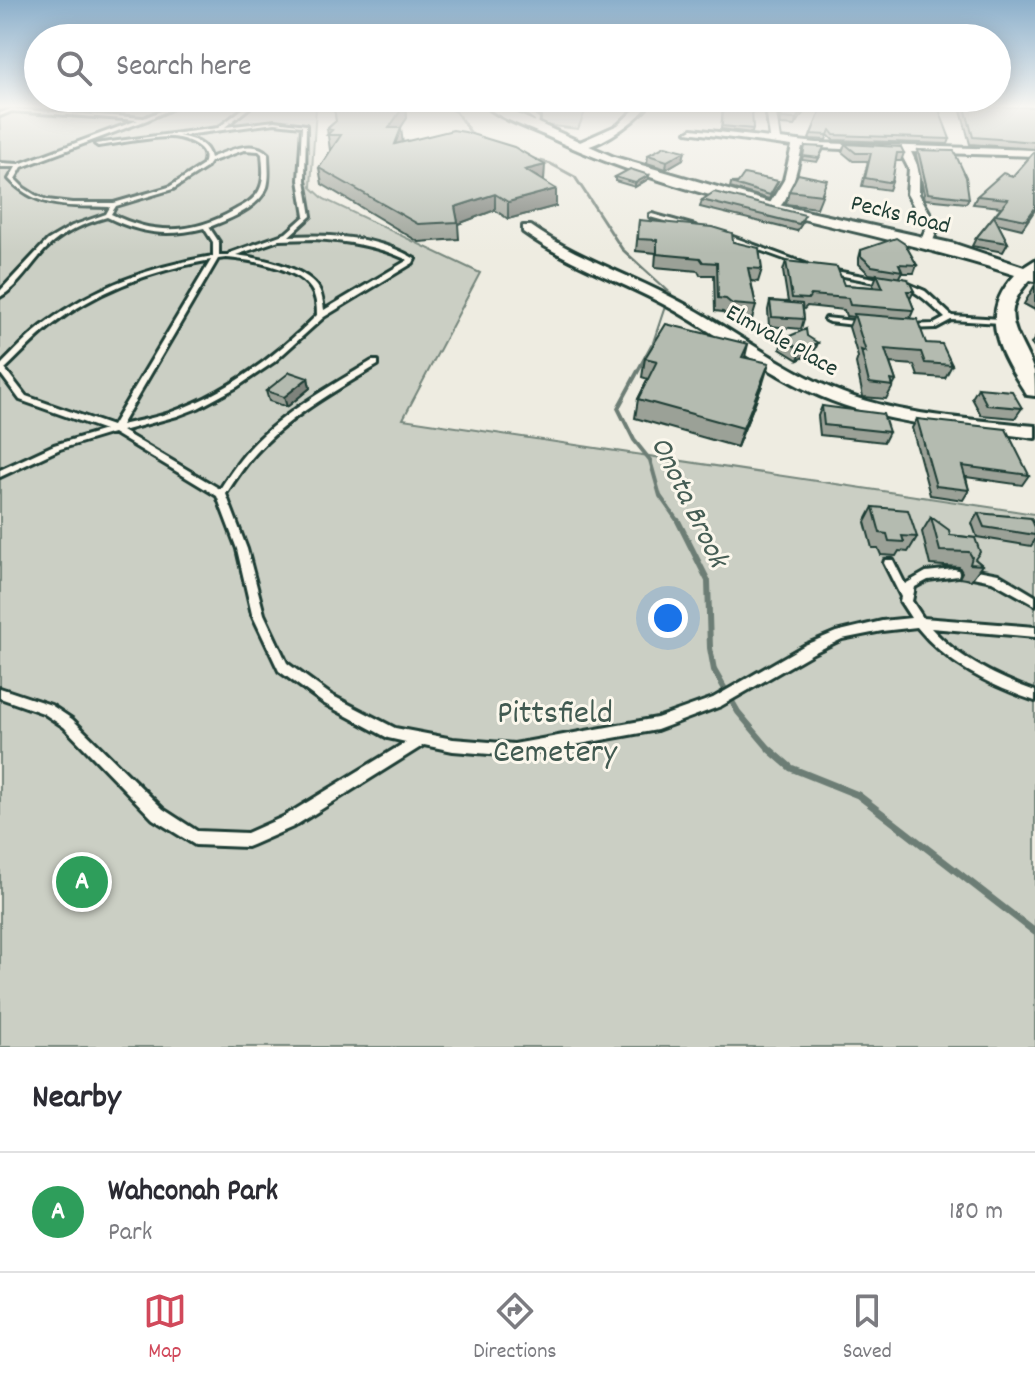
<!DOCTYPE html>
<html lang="en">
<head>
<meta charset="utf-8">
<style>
	body { margin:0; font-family:Dekko,sans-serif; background:#f7f7f7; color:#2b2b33 }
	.you { position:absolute; left:668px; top:618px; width:28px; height:28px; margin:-20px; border:6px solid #fff; border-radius:50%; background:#1a73e8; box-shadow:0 0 0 12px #1a73e833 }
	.badge { display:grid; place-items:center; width:52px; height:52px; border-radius:50%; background:#d1495b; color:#fff; font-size:26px; font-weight:700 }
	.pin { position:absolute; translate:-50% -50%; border:4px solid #fff; box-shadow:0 2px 8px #0006 }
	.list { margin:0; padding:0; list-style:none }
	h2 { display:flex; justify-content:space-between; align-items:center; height:104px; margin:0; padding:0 32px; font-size:34px }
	h2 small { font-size:26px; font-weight:400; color:#7c7c81 }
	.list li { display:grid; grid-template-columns:52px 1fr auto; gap:24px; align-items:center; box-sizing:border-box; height:120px; padding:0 32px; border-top:2px solid #e1e1e2 }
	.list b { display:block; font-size:30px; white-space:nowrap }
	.list p { margin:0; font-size:26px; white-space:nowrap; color:#7c7c81 }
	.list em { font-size:26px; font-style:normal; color:#7c7c81 }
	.icon { flex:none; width:44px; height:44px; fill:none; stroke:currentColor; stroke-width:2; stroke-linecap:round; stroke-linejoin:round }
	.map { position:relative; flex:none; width:1035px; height:1047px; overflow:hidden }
	.search { position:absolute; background:#fff; box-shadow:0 4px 20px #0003; left:24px; right:24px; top:24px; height:88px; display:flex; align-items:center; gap:20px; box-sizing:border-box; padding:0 28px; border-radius:44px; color:#7c7c81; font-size:30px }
	.sheet { height:224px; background:#fff }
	nav { display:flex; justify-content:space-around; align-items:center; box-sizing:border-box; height:112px; border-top:2px solid #e1e1e2; background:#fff; font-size:22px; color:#7c7c81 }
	nav a { display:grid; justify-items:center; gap:4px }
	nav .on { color:#d1495b }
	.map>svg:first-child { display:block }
	.green { fill:#cbcfc4; stroke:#75867c; stroke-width:2 }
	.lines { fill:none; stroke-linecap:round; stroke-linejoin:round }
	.stream-far3 { stroke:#6c7d74; stroke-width:3 }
	.stream-far2 { stroke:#6c7d74; stroke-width:4 }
	.stream-far1 { stroke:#6c7d74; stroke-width:6 }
	.stream { stroke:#6c7d74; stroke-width:7 }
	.service-casing { stroke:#1f3d34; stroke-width:6 }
	.minor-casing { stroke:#1f3d34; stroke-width:6 }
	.tertiary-casing { stroke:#1f3d34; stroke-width:6 }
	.service { fill:#fbf7ec; fill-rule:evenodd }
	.minor { fill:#fbf7ec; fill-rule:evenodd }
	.tertiary { fill:#fbf7ec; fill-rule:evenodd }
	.wall { fill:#9ba197; stroke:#1f3d34; stroke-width:2 }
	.shaded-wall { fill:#7e837b; stroke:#1f3d34; stroke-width:2 }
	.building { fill:#b4bbb0; stroke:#1f3d34; stroke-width:2 }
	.labels { text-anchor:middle; stroke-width:6; stroke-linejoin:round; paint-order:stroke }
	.far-street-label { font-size:24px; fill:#1f3d34; stroke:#fbf7ec }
	.water-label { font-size:30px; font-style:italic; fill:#455d54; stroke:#fbf7ec }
	.near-park-label { font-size:34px; fill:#415a51; stroke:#fbf7ec }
</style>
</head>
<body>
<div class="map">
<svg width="1035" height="1047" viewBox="0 0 1035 1047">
	<rect width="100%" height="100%" fill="#eeece1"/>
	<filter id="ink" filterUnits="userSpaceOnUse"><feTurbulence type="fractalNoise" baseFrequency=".0125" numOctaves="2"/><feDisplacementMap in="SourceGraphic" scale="16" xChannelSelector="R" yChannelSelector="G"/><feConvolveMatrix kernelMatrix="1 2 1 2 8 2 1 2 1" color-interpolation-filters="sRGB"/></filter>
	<g filter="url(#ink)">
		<path class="green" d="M0,107H316L311,187L324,199L480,273L403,419L1035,514V1047H0Z
			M502,107H587L578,129L544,125Z"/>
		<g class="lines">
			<path class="stream-far3" d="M448,107L456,112L473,136
				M530,158L551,164L575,177L622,249L670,293L652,347"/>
			<path class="stream-far2" d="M652,345L618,408L634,440L650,460L660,496L679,523"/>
			<path class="stream-far1" d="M678,521L708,581L710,648L714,670L738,712L771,751"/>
			<path class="stream" d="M769,749L791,768L858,795L1035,932"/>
			<defs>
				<path id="service" d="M170,107H175L147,120L22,167L15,179L24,188L35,195L47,200L72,203H114L169,187L202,166C214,146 181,136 167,137C144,138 121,143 98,146L95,144L218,128L245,107H250L225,127L275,121L306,125L305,180L311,216L289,236C330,234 380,237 415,259L413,263L324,317L274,362L237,387L198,408L177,416L122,431L220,489C229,475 238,461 250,448C284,411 330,387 372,361H378V365C335,391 289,416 256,453C244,466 235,480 226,494L247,549L264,614L287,663L331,695L395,728L453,739L514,744L657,718L713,698L805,645L836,632L882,621L911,618L900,601L901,597L884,563L885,560H893L905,584L926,572L954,569L958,570L959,573L958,576L928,580L915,587L912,601L923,618L1035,627V637L931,628C959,659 996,677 1035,691V701C989,685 948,665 917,627L882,631L842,639L813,653L721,706L657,730L514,756L453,751L424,745L293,827L252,845L247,847L195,845L153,819L64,727L43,713L0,698V688L51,705L72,719L163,809L197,831L247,833L283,817L406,742L388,738L323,703L279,671L252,614L237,549L217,496L113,433L60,449L0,477V470L54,445L105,430L20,400L0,373V366C15,351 29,335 46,323C95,286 153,266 213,256V242L204,228C168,237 141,234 107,217C85,223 61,233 45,250C30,266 19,286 0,297V291L48,240L72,226L106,214L110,207C71,206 38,210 9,179L16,167H0V163L19,164L138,120L12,111L0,116V113L11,109L144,118ZM275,123L302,126L299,180L305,216L286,233L230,253L229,255H219V242L209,227C228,220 259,208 267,187C270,176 268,165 268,154C253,138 227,152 210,158C207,142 192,139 178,136ZM244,150L259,151L262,154C263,166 265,180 259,191C254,200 244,205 235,210C193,234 155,236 111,214L116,206L173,189L206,168L210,162ZM314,239C347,241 378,246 408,260L324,310C323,302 322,293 317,286C301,266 260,258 236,255L279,240ZM226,258C250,260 297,267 311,289C316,296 317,306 317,315C275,357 227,393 169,413C154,418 137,421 121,425L218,259ZM211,260L112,426L26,396L5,369C20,355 34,339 51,326C97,290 154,270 211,260Z
					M516,107H521L539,118L538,128L534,127L535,120Z
					M652,214L695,226L696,227L693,229L650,217V215Z
					M718,233H722L806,264L801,265L718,235Z
					M830,270L885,280L888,282L885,284L828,273L827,272Z
					M900,282L911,285L925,291L952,316L1001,319L1005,321L1001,323L951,320L936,328L904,329L903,327L907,325L934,324L945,318C930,304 918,290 898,285L897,284Z
					M826,318L863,322L867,324L863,326L829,322L825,320Z
					M972,569L998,574L1035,596V605L992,581L968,576L967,573L968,570Z"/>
				<path id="minor" d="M637,107H647C635,122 589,156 571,146L618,125Z
					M766,107H775L780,139L817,143L1035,150V156L911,152L919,169V194L938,228L932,243L926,247L920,243L926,228L907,194L909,169L900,152L802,147C797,167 792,201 773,212L767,208L784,180L792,146L687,132L692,129L770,138Z
					M523,226H531C575,257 626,273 673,298C731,327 782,370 843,393C903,416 971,419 1035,426V438C967,429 896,426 832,401C771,378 720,334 663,304C616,279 566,263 523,232Z"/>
				<path id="tertiary" d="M487,107H502L614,157L783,206L955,244L1024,267L1035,260V281L1030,280C995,316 1021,335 1034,371C1035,378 1035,389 1035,396L1027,395C1001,355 976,316 1015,275C862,225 699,207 553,139C532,129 504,121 487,107Z"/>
			</defs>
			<use href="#service" class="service-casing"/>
			<use href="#minor" class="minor-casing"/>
			<use href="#tertiary" class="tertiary-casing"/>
			<use href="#service" class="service"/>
			<use href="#minor" class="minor"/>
			<use href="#tertiary" class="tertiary"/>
		</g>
		<path class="wall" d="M334,107H406L407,118L400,128L402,142L544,181L556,206L508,219L495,210L458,224L459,239L419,242L322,184L319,168L331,150H330L327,129L336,121Z
			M723,107L753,129L752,133L721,129Z
			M779,107H807L795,126L781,125Z
			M822,107L950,139L948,144L833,140L828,135L826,140L809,139Z
			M960,107H1035V149L970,144Z
			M845,144L904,153L901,161H895L892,182L889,190L862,186L868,161H853L842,152Z
			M805,146L823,151L817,162L802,160Z
			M918,150L969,198L966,203L925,199L916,155Z
			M685,151L683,159L666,169L647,163L648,155Z
			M1035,151V210L1022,229L997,223L1008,243L1003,252L972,246L976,238L1001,207L973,204L977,196L1013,176Z
			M649,175L648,179L635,187L615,181V177Z
			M778,181L769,199L730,188L731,183Z
			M789,191L823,193L817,208L786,204Z
			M702,200L803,222L797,231L700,207Z
			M639,220L733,242L762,269L758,282L751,281L756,306L752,319L729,318L723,312L715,311L714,275H700L698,271L655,267L656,253L636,251Z
			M861,250L917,265L914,273H901L899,277L914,291L910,299L914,309L910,318L926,343L952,365L945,378L918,376L914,365L890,363L896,381L886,399L863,397L856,363L858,357L849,327L853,317L846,316L844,310L807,306L803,310L804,319L801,329L769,326L768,310L770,301L788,302L783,271L786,261L844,285L874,287L873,285L877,275L869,274L859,264V258Z
			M1035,285V310L1024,304Z
			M807,336L814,352L798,360L780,349L783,339Z
			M1035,338V349L1031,344Z
			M748,344L745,357L763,383L737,447L635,418L638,399L648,379L642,377L645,358Z
			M308,378L310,388L287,407L269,401L266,391Z
			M978,388L1022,408L1015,418L981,415L972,398Z
			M822,406L889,432L884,442L820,435L818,416Z
			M917,419L1029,475L1022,485L966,477L969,490L963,500L930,495L912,428Z
			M873,507L917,537L908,552L899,551L896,556L881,555L878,548H872L865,522Z
			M978,513L1035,527V540L1031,546L977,537L972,523Z
			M931,517L950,535L975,538V559L982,565L971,580L959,578L962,572L959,567L930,565L922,532Z"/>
		<path class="shaded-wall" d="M403,107H406L407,118L391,143L389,128Z
			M805,107H807L795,126L796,119Z
			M401,128L403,144H395Z
			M685,151L683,159L666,169L667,161Z
			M545,165L544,181L525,170Z
			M649,175L648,179L635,187V183Z
			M556,189V206L508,219V202Z
			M495,194V210L458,224L455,207Z
			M818,343L814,352L798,360L801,350Z
			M769,363L763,383L737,447L743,428Z
			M308,378L310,388L287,407L284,397Z"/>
		<path class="building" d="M334,107H403L389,128H401L395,144L453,130L465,132L514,147L545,165L525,170L556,189L508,202L495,194L455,207L458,222L418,224L319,168L341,135H327L332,130L327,129L336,121Z
			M723,107H752L753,129L722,126Z
			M781,107H805L796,119L782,118Z
			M822,107H938L950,139L834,135L830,130L828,135L811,134Z
			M965,107H1035V142L973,137Z
			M845,144L901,147L904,153H897L892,182H888L865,178L871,153H856Z
			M665,146L685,151L667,161L648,155Z
			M805,146L824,147L819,158L803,156Z
			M918,150L954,151L966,177L969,198L928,193Z
			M1035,151V208L1026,220L996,214L1008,199L977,196L1003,173L1013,176Z
			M630,169L649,175L635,183L615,177Z
			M744,174L778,181L770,195L731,183L737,184Z
			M798,174L827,180L821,195L789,191Z
			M714,192L805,215L799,224L702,200Z
			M994,216L1008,243L976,238Z
			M639,220L712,227L732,233L733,242L759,248L762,269L748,268L756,306L732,304L726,299L718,298L717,263L703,262L700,258L657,254V240L638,239Z
			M896,238L905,244L917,265L899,264L902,271L872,266L861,256V250Z
			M786,261L837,267L844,285L883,288L877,274L908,279L914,291H907L914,309L912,310L850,305L848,298L811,295L808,299L792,298Z
			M770,301L802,304L804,319L772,317Z
			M854,314L917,319L926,343L942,344L952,365L925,363L921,352L885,349L896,381L891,380L893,386L869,383L861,350L866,352Z
			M666,324L748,344L742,357L769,363L743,428L638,399L657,361L645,358Z
			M806,329L807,336L818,343L801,350L783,339Z
			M290,372L308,378L284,397L266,391Z
			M978,388L1012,391L1022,408L987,405Z
			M822,406L883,414L889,432L824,425Z
			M917,419L1006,429L1029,475L962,466L969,490L936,486Z
			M873,507L908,510L917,537L902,536L904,542L889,541L887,534L880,533Z
			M978,513L1031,518L1035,527V535L984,527Z
			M931,517L949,530L950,535L975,538L980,552L975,559L982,565L970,564L972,557L969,552L940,551Z"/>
	</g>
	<linearGradient id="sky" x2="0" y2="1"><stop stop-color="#8bafcb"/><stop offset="0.42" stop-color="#f7f6f2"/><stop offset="1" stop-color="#f7f6f2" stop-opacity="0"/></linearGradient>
	<rect width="1035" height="253" fill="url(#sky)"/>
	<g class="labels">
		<g class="far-street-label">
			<text transform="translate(901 213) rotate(14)" y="8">Pecks Road</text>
			<text transform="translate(783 339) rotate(29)" y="8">Elmvale Place</text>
		</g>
		<g class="water-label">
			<text transform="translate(691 501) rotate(64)" y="10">Onota Brook</text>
		</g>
		<g class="near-park-label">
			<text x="555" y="722">Pittsfield<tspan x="555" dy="39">Cemetery</tspan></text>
		</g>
	</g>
</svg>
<div class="you"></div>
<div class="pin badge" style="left:82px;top:882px;background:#2e9e5b">A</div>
<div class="search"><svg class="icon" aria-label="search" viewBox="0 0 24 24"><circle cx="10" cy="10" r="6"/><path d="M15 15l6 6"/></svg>Search here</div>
</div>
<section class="sheet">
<h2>Nearby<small></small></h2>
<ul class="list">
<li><span class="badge" style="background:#2e9e5b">A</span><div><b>Wahconah Park</b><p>Park</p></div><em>180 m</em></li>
</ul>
</section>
<nav>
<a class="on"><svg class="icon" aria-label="map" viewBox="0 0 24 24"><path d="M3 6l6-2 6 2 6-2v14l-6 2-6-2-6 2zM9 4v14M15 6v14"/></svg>Map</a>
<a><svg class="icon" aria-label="directions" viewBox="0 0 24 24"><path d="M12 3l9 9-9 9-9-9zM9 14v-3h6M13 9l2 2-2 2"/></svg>Directions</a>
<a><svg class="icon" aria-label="saved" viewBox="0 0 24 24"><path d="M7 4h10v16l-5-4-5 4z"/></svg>Saved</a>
</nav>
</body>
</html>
